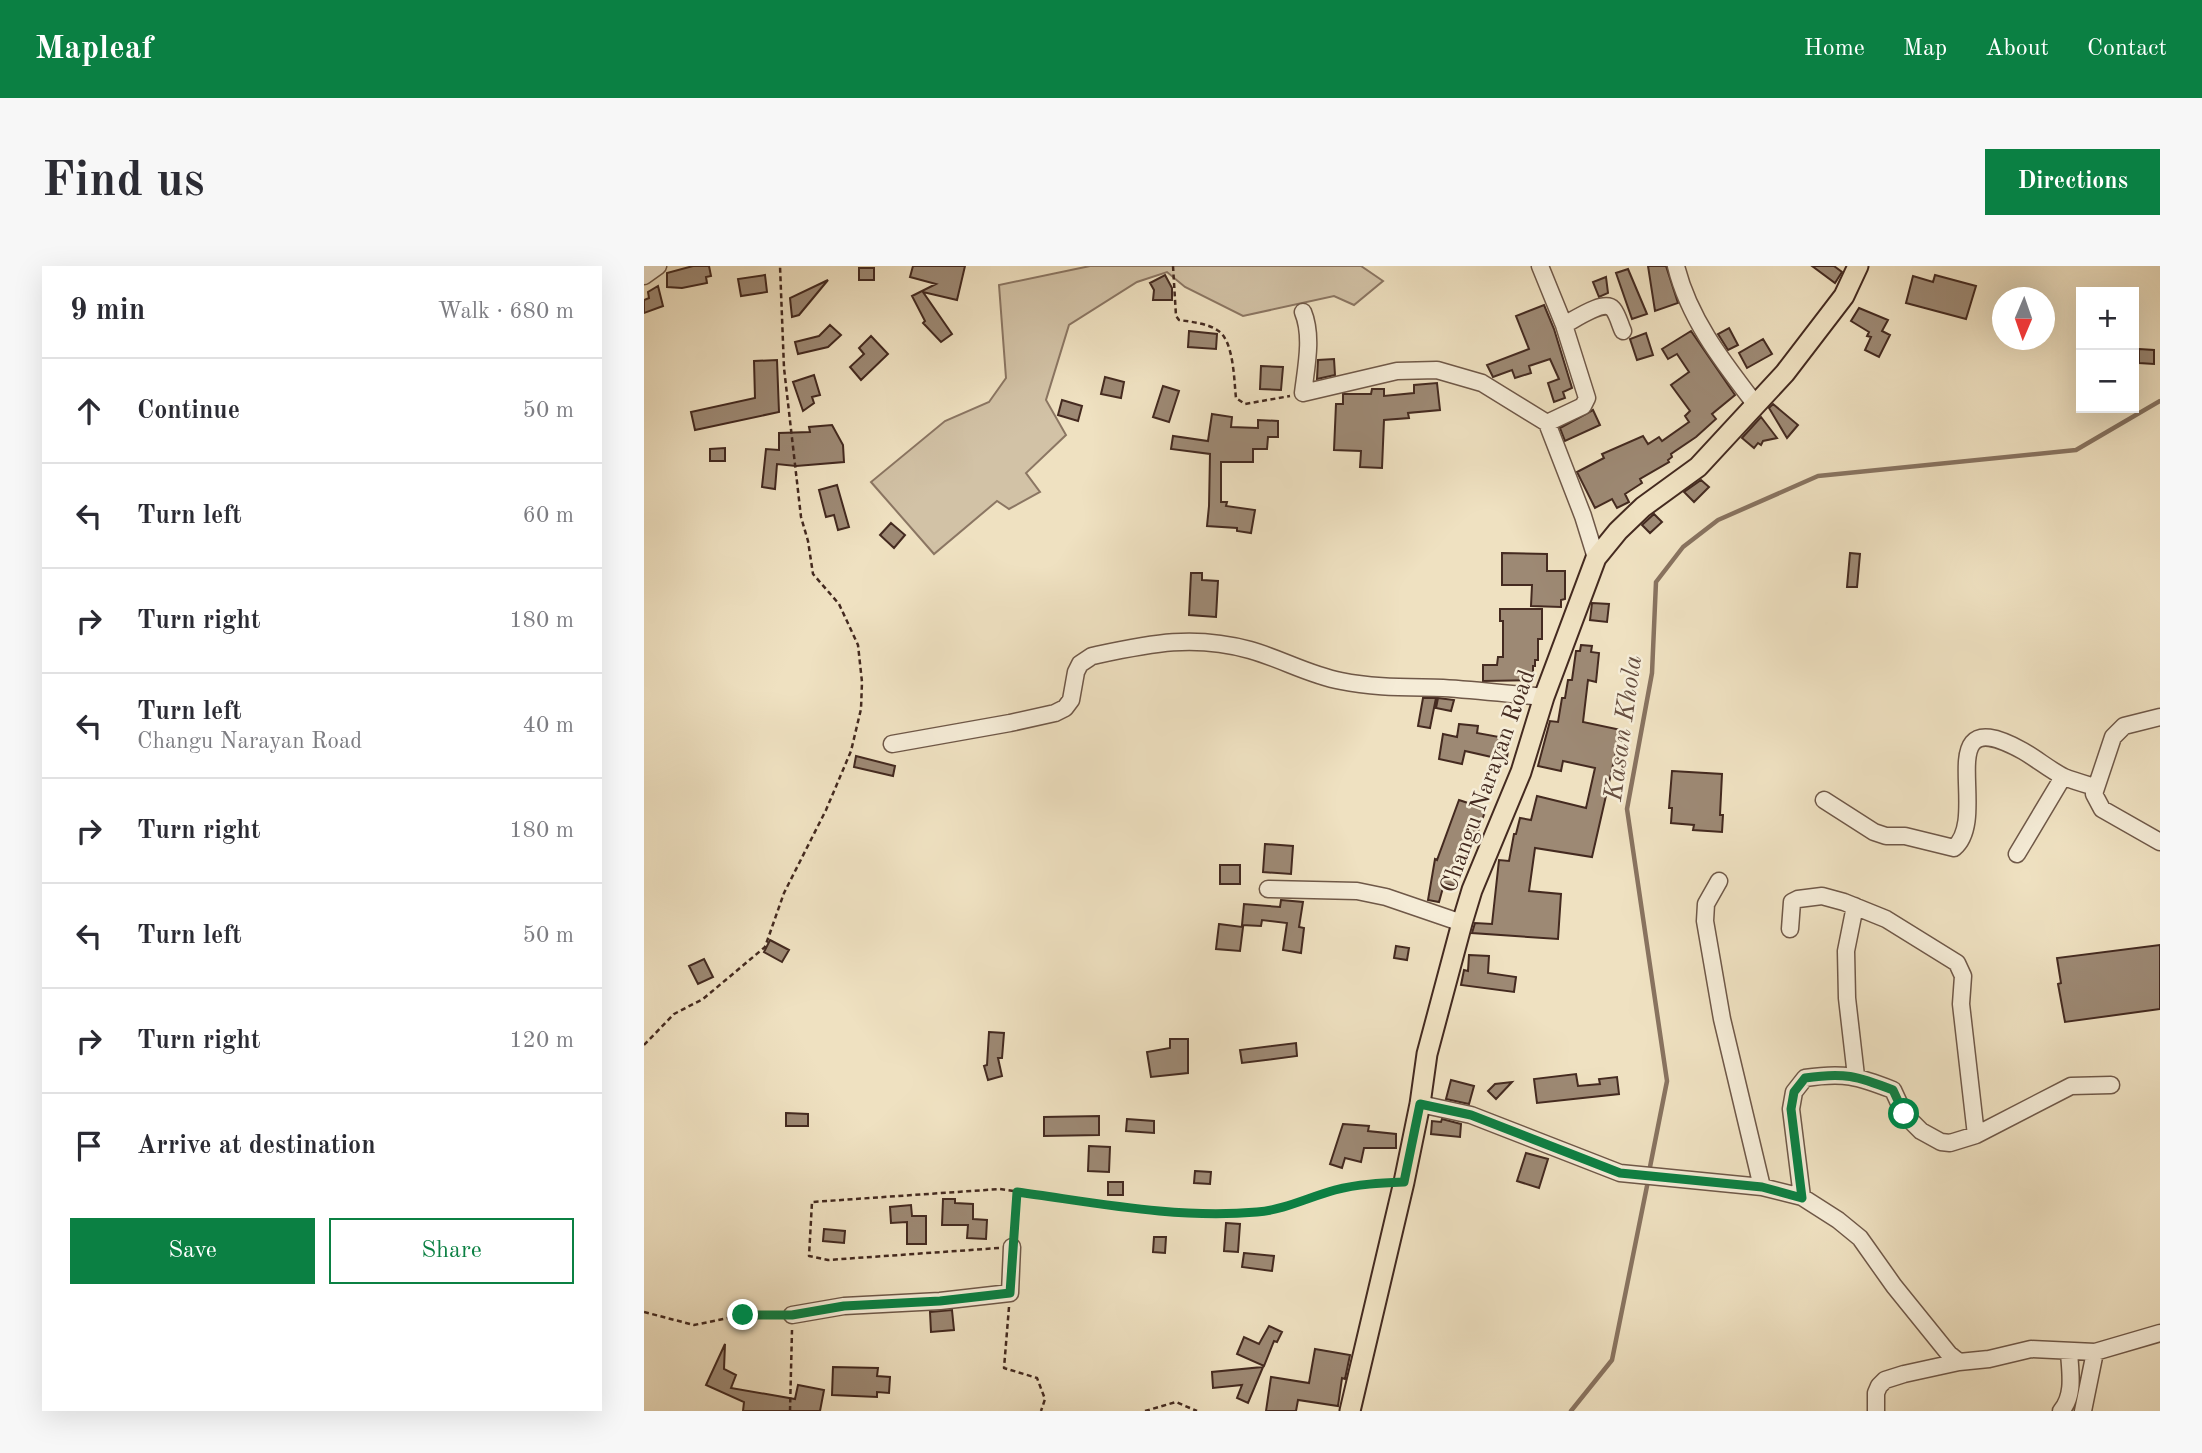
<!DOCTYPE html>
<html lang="en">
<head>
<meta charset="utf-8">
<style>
	body { margin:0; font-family:"Old Standard TT",serif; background:#f7f7f7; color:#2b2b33 }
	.controls { position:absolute; right:21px; top:21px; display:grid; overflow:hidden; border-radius:0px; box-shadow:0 7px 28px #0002 }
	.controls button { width:63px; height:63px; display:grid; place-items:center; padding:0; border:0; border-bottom:2px solid #e1e1e2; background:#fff; color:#2b2b33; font:35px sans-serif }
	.compass { position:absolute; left:1348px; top:21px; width:63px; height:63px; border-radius:50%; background:#fff; box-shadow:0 7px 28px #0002; rotate:182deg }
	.stop { position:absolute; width:21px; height:21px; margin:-16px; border:5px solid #0b8043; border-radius:50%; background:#fff }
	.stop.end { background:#0b8043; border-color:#fff; box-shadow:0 2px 7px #0008 }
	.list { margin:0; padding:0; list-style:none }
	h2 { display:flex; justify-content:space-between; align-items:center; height:91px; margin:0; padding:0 28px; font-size:30px }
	h2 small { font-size:23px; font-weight:400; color:#7c7c81 }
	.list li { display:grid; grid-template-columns:46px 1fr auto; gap:21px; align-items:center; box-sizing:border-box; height:105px; padding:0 28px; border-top:2px solid #e1e1e2 }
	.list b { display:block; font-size:26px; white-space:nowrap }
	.list p { margin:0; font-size:23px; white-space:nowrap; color:#7c7c81 }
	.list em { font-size:23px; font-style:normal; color:#7c7c81 }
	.actions { display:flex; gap:14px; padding:21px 28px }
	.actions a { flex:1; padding:16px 0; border:2px solid #0b8043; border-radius:0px; text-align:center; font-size:24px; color:#0b8043 }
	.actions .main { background:#0b8043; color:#fff }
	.icon { flex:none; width:38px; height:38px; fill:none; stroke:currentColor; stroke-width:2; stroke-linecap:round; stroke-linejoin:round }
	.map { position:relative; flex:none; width:1516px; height:1145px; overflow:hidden; border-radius:0px }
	header { display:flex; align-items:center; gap:42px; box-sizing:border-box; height:98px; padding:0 35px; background:#0b8043; color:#fff }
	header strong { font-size:33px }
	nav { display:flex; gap:38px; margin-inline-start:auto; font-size:24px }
	.intro { display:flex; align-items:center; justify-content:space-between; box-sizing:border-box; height:168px; padding:0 42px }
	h1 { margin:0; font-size:49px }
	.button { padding:18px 32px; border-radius:0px; background:#0b8043; color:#fff; font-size:24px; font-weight:700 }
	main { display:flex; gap:42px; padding:0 42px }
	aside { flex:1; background:#fff; border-radius:0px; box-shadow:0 7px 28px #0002 }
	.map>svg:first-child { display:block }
	.green { fill:#d2c2a6; stroke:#8b7663; stroke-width:2 }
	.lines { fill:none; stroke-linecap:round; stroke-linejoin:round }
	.stream { stroke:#887360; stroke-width:4.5 }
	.building { fill:#9d8974; stroke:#442a20; stroke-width:2 }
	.minor-casing { stroke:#6f5848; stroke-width:19 }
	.major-casing { stroke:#442a20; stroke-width:23 }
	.path { stroke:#442a20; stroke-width:2.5; stroke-dasharray:5 3.5; stroke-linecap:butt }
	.minor { stroke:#f5ecd7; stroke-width:16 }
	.major { stroke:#efe1c1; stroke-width:19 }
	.route { stroke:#0b8043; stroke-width:9 }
	.labels { text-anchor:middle; stroke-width:5; stroke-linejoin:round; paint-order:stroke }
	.street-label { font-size:24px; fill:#442a20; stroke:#f5ecd7 }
	.water-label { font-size:26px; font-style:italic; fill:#664e40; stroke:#f5ecd7 }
</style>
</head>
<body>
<header>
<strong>Mapleaf</strong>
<nav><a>Home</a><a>Map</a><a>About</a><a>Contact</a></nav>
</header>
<div class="intro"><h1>Find us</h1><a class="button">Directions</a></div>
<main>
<aside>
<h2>9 min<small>Walk · 680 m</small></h2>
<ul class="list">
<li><svg class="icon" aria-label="ahead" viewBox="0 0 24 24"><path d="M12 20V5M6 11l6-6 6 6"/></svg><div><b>Continue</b></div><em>50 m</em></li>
<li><svg class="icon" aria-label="left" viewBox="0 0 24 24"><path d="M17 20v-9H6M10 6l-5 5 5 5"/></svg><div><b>Turn left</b></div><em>60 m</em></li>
<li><svg class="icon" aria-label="right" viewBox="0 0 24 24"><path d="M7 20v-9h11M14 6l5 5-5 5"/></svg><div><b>Turn right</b></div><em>180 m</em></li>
<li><svg class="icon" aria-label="left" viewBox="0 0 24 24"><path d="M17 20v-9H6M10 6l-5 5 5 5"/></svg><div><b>Turn left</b><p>Changu Narayan Road</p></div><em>40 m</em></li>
<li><svg class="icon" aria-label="right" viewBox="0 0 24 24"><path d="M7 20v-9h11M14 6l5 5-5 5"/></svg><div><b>Turn right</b></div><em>180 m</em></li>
<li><svg class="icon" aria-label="left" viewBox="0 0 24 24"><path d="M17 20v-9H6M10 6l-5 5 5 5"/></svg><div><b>Turn left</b></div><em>50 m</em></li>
<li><svg class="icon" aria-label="right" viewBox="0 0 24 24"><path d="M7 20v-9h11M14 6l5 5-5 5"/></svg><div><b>Turn right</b></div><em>120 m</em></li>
<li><svg class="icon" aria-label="arrive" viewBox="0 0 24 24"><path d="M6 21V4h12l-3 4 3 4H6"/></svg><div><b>Arrive at destination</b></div></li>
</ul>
<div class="actions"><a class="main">Save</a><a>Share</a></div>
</aside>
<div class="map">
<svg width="1516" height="1145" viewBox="0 0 1516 1145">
	<rect width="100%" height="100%" fill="#efe1c1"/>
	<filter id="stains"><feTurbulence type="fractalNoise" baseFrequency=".00286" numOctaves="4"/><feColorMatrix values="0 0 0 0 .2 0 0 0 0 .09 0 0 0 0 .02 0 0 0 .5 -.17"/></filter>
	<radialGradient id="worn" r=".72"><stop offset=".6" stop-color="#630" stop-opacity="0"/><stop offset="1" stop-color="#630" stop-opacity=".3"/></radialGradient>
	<path class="green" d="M446,0H717L739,15L710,39L690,30L599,50L541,21L523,6L493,16L425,59L402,134L422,169L382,207L396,226L365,243L353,235L290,288L227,216L301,155L345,136L362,112L355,19Z"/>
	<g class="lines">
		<path class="stream" d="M1005,906L1023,815L983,543L1008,407L1012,316L1039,281L1074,254L1174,210L1432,184L1516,135
			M927,1145L968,1094L1004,915"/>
	</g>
	<path class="building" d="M49,0H65L67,10L62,11L63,17L38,22L23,21V7Z
		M269,0H321L313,34L279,26L308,68L297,76L279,57L281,55L268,30L292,18L266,11Z
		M1004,0H1022L1034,37L1011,45Z
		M1168,0H1190L1198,6L1191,17Z
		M215,2H230V14H215Z
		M984,3L1003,48L988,53L972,7Z
		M121,9L123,26L97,30L94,13Z
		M521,9L528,22V34H509L510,24L506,17Z
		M1291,9L1332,20L1322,53L1262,37L1269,10L1289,16Z
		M962,11L964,27L955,31L949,16Z
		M184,14L155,49L148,51L146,32Z
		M14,20L19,40L0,47V34L5,32L4,26Z
		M900,39L910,63L928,122L919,126L921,132L910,136L904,117L915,113L906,93L885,100L887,107L871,112L868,104L849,111L843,99L885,83L872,50Z
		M1215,42L1244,54L1238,65L1246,69L1235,91L1221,84L1227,71L1223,70L1225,66L1207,55Z
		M186,59L197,69L184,81L154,88L151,76L175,70Z
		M1085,62L1094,79L1084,84L1074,68Z
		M545,65L573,68L572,83L544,81Z
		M1047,65L1091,129L1068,148L1072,153L1052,171L1027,188L1028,191L1024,194L1025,196L996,213L998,217L981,228L985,236L973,242L968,233L951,242L933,206L960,192L958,188L999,170L1004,178L1015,171L1018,175L1045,156L1041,150L1046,145L1027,119L1045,106L1033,88L1024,93L1018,83Z
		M1002,67L1009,89L993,94L986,73Z
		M227,70L244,88L217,114L206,101L220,88L215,82Z
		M1119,73L1128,88L1103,102L1095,87Z
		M1495,83L1510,84V98L1495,97Z
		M690,93L691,109L673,113L674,94Z
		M133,94L135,146L51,164L47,146L111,132L110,95Z
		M617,100L639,101L637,124L616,123Z
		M170,109L176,129L168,131L170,137L159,145L149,116Z
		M461,111L480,116L477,132L457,128Z
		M793,117L796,144L764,147L765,152L740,154L738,202L716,201L717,185L690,184L692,138H699V128H727L728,123H740V130L770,127V119Z
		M519,120L535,125L525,156L509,151Z
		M418,134L438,140L434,155L414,149Z
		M1129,138L1154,159L1143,172L1125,142Z
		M949,144L956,159L921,175L916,162Z
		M568,148L588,151L587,161L614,162V154L634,155V171H624L623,183H609V196H577V236H583L582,240L611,244L607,267L593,265V262L563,260L565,240L566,188L527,183L529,170L564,175Z
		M1117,151L1133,172L1119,175L1117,179L1114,177L1110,182L1098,172Z
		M188,159L199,179L200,196L152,200L133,198L131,223L118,221L122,183L135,184V167L166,166L165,161Z
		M81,182V195H66V183Z
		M1057,214L1065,221L1050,236L1040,226Z
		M193,219L205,261L194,264L190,249L182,251L175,224Z
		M1010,248L1018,256L1006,267L998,259Z
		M247,257L261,269L250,282L236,269Z
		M858,287L903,288V305H921V333L917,334V341L887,340L888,319H858Z
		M1206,287L1216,288L1213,321H1203Z
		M547,307H558V314L574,315L572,351L545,349Z
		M948,337L965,338L963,356L946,354Z
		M856,343H898V373H894V394H891V400H889V414L839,415V399H853L854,391H859V355H856Z
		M937,379L948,380L947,386L955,387L952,416L944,414L939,456L977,464L948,591L891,582L885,625L917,628L914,673L828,667L831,657L848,658L855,594L865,595L870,568H872L876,552L887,554L893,530L942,542L951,502L919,495L917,505L894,500L906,455L914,456L918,432H921L924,414H928L932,385H936Z
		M779,432H792L786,462L774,460Z
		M794,432L810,434L807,445L792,442Z
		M815,458L834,460L833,467L866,473L863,491L861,494L821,485L818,498L795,493L799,468L813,471Z
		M212,490L251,500L249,510L210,501Z
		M1028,505L1078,508L1076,549H1079L1078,566L1049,564L1050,559L1027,557L1028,542H1025Z
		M815,534L842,543L832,571L828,569L820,590L818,589L811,620L800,618L795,636L784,634L791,593L793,594Z
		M621,578L649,580L647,608L619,606Z
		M576,599H596V618H576Z
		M637,634L659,636L655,661L660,662L657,687L639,684L643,657L618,654L617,660L598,659L600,638L636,641Z
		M575,658L599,661L596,685L572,683Z
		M126,674L145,684L138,696L120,686Z
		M1516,679V743L1421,756L1414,718L1417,717L1413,692Z
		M752,680L765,682L763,694L750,692Z
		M825,689L845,690L844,707L872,711L870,726L817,719L820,704L824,705Z
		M60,693L69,711L54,718L45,700Z
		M345,766L360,767L358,792H354L358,810L344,814L340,800L343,799Z
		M526,773H544V807L507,811L503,786L526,782Z
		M652,777L653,790L598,797L596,784Z
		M932,808L934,820L956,818L955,813L973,811L975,828L893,837L890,813Z
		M807,814L830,820L825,838L802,833Z
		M868,816L852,833L844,825L851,818Z
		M142,847L164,848V860H142Z
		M455,850V869L400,870V851Z
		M483,853L510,855V867L482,865Z
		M798,853L817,858L816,871L787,868L788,855L797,856Z
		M699,858L725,860L724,865L752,868V882H720L717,896L701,892L698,902L686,898Z
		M445,880L466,881L465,906L444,905Z
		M882,887L904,893L895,922L873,915Z
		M551,905L567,906L566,918L550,917Z
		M464,916H479V929H464Z
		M299,933H311V937L329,938V953L343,954L342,973L323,972L324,959H298Z
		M267,939L268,950H282V978H263V956L247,957L246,941Z
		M582,957L596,958L594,986L580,985Z
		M180,963L201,965L200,977L179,975Z
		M510,971H522L521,987L509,986Z
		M600,987L630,990L628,1005L598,1001Z
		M308,1044L310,1064L287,1066L286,1046Z
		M625,1060L638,1066L633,1076L630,1075L620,1100L593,1088L600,1071L615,1078Z
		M81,1078L80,1103L92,1109L87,1122L151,1133L154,1119L180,1124L176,1145H99L100,1136L62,1119Z
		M671,1083L706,1089L701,1113L698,1112L694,1140L654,1134L652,1145H622L627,1111L665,1117Z
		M189,1101L234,1102L233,1110L246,1111L245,1127L233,1126V1131L188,1129Z
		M619,1101L604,1137L593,1132L598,1119L569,1122L568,1106Z"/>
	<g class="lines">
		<defs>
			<path id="minor" d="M896,0L920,59L943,132L939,140L903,157
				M1032,0C1045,53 1079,96 1112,139
				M0,10L14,0
				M659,46C669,70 662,102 659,127L753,105L793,104L838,117L903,157L939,250L952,292
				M920,59C930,54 960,33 969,43C974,49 976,59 979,65
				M1516,451L1480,460L1469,471L1450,528L1458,543L1516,576
				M248,478L366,457L411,447L421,442L427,434L432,406L436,398L448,390C505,378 548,368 606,384C638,393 665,409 697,415C731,422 765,421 799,422C832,424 866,428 900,431
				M1180,534L1230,566L1242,570H1261L1310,582C1348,550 1283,432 1379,485C1393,493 1406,504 1420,511C1430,515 1441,518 1451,521
				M1373,588L1419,511
				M1075,615L1062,638L1061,655L1078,753L1118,921
				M624,623L713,625L742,631L818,657
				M1211,640L1202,685L1203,732L1212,810
				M1146,663L1148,636L1154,633L1178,630L1200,636L1242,653L1313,697L1319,710L1317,738L1332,869
				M776,838L827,849L976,907L1118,921L1158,931L1194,954L1216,972L1250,1020L1305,1088L1315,1096
				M1158,931L1147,843L1150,826L1161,812C1200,806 1213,810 1249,824L1260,848L1277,865L1297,876L1306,877L1332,869L1427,820L1467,819
				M148,1049L200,1040L296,1035L366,1027L368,981
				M1232,1145V1127L1235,1120L1241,1114L1260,1108L1315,1096L1345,1093L1387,1083L1451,1086L1516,1067
				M1417,1145C1431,1129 1426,1105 1425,1086
				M1439,1145L1451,1086"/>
			<path id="major" d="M706,1145L760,916L776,838L783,788L818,657L828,624L877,506L900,431L952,292L974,265L999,241L1054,201L1141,107L1200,30L1214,0"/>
		</defs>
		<use href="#minor" class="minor-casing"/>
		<use href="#major" class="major-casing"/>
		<path class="path" d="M529,0L532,50L535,54C548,56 562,57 573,64C590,73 590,115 592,132L601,138L646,130
			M0,779L30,748L59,733L121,681L140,627L182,544L207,485L217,443L218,416L214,379L195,338L169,308L164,275L157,251L140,102L136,0
			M369,967L373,926
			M355,982L184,994L165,990L168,936L356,923L515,947L572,949L618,946L691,924L743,917
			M365,1041L360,1102L393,1112L401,1133L397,1145
			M0,1046L50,1059L99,1049H133
			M146,1145L148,1064
			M501,1145L532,1136L553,1145"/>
		<use href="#minor" class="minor"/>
		<use href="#major" class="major"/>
	</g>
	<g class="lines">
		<path class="route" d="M99,1049H148L200,1040L296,1035L366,1027L373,926C454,937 531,953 613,946C640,944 665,931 691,924C714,918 737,917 760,916L776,838L827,849L976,907L1118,921L1158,932L1147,843L1150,826L1161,812C1200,806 1213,810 1249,824L1260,848"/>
	</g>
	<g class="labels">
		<g class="street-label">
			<text transform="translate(843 515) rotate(-70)" y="8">Changu Narayan Road</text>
		</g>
		<g class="water-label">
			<text transform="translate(978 462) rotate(-82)" y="9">Kasan Khola</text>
		</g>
	</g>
	<rect width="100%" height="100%" filter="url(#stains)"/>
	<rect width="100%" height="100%" fill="url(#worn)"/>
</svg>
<div class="controls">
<button>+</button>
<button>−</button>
</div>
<svg class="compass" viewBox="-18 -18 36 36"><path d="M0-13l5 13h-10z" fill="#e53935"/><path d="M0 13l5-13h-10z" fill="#7c7c81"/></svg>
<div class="stop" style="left:1260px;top:848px"></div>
<div class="stop end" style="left:99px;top:1049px"></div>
</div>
</main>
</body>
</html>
